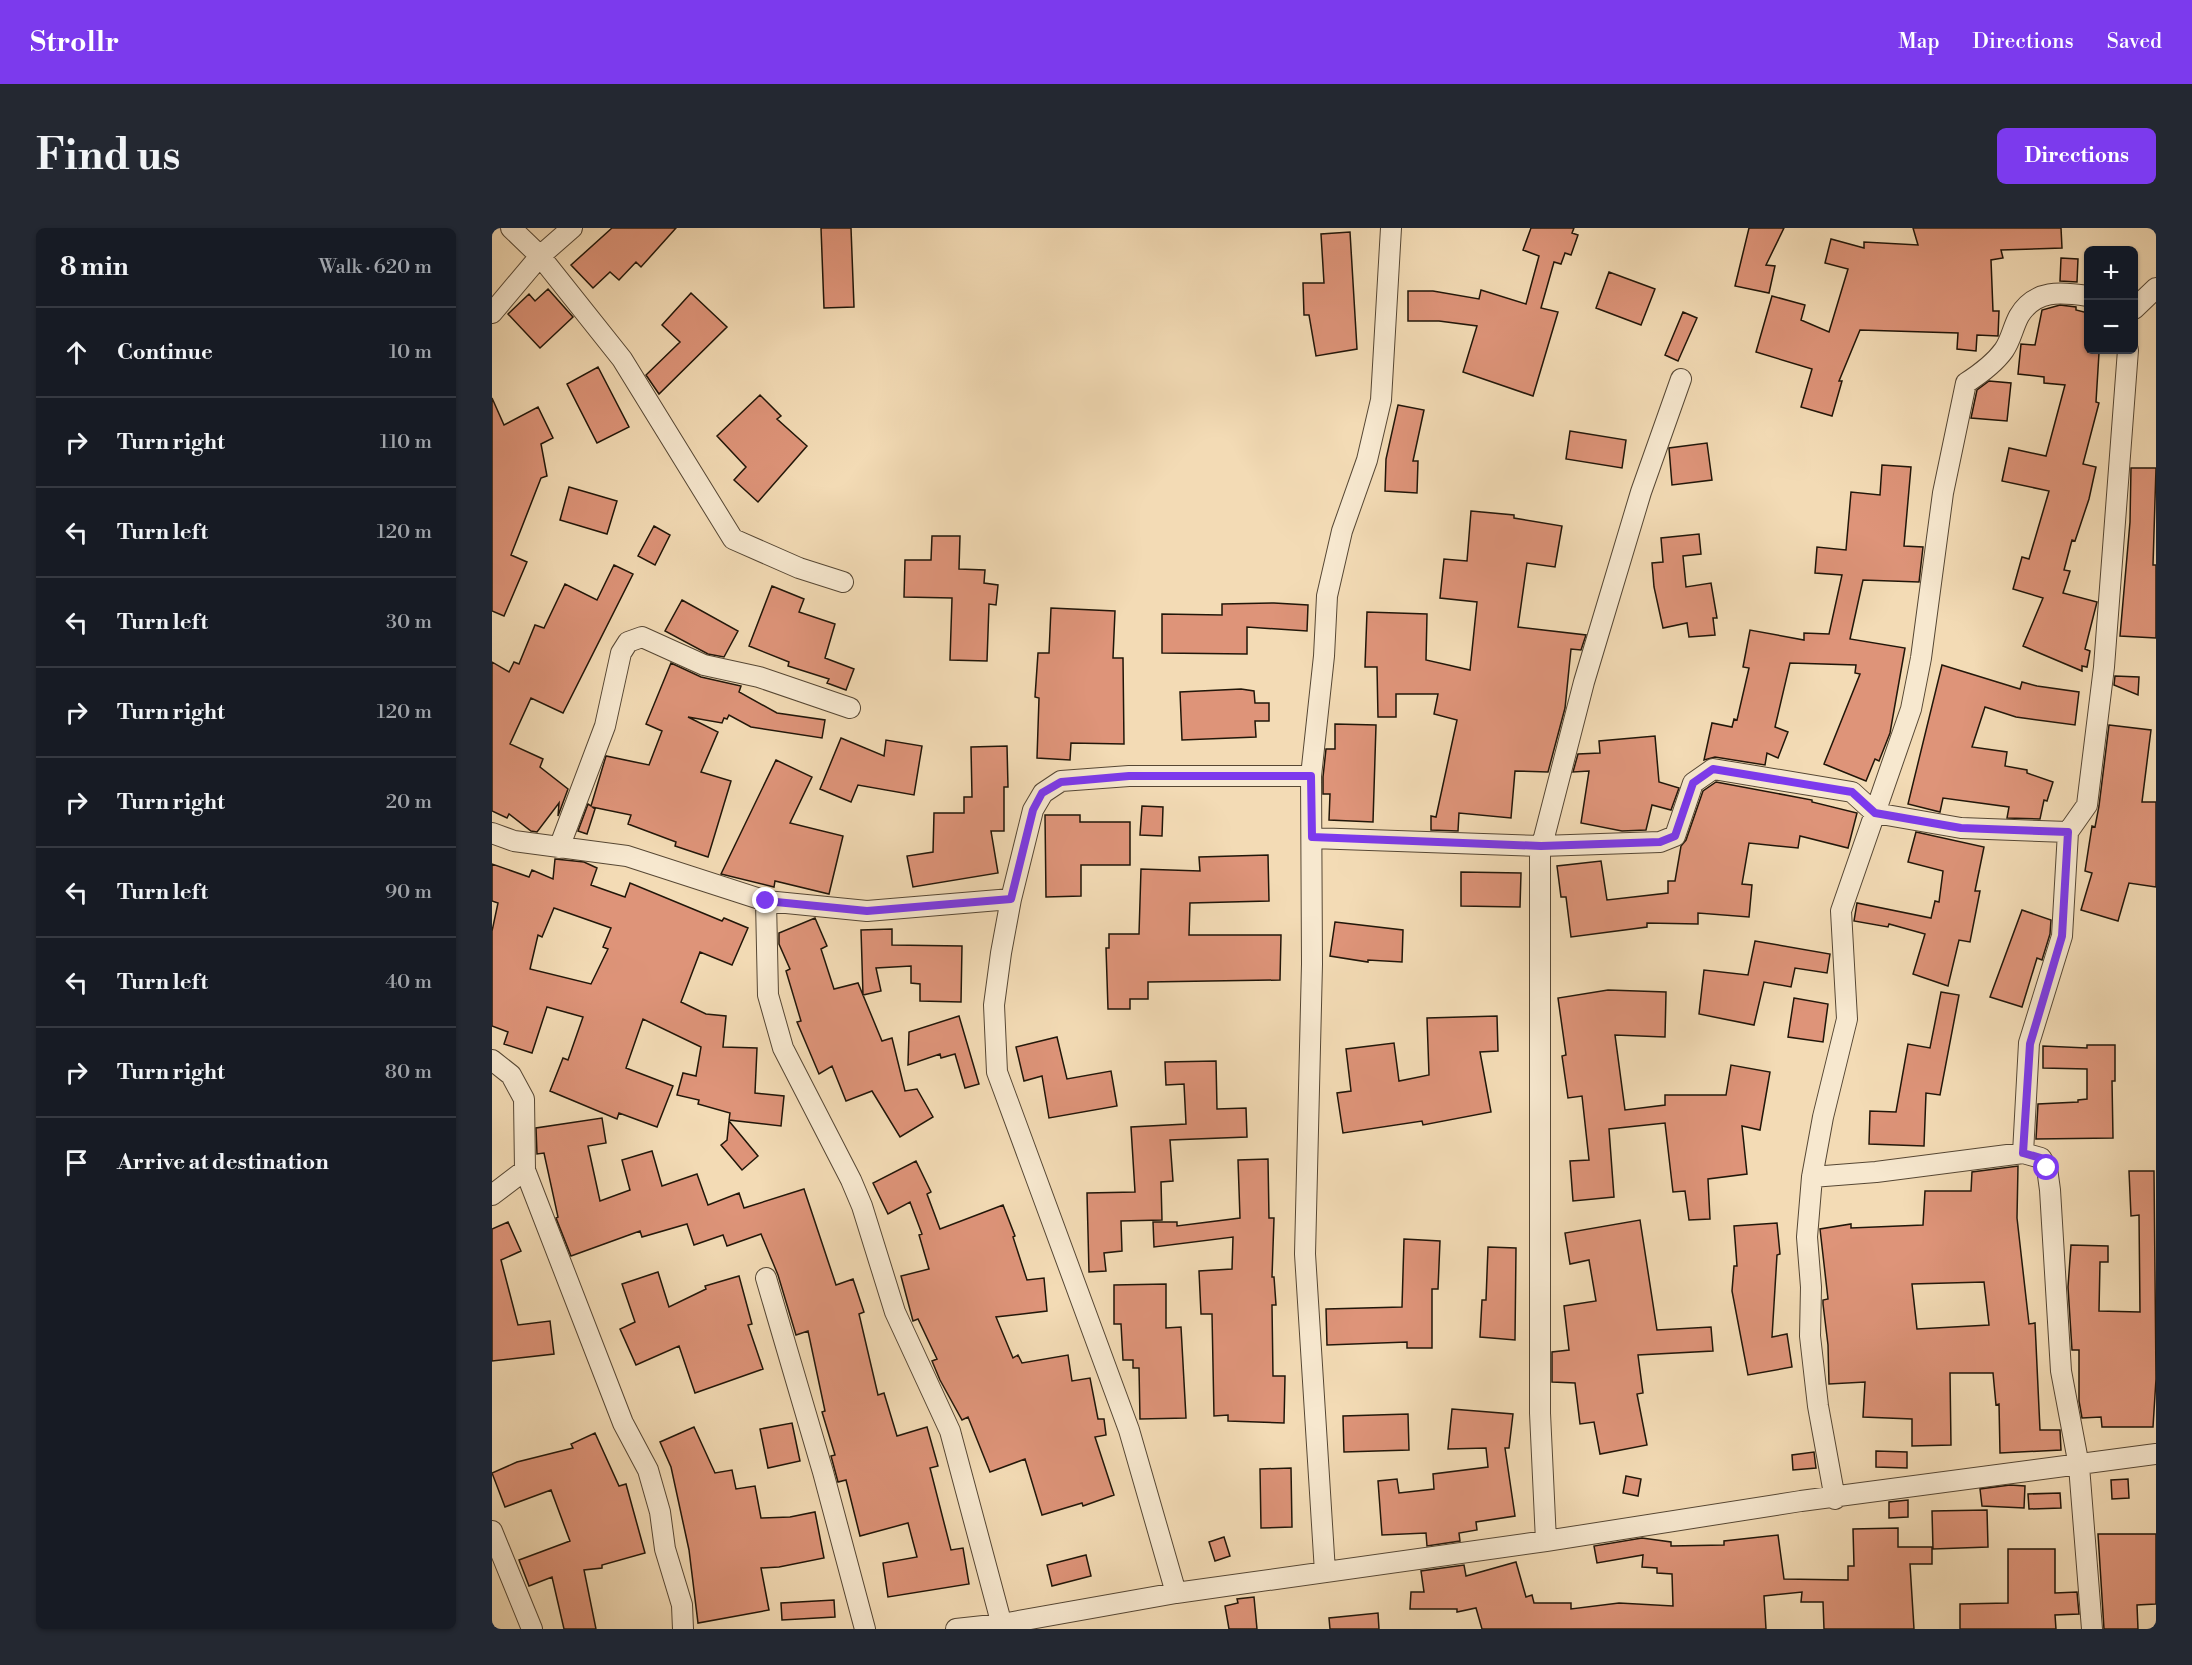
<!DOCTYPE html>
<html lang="en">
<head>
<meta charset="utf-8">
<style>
	body { margin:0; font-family:"Libre Bodoni",serif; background:#242831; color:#f1f3f6 }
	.controls { position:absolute; right:18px; top:18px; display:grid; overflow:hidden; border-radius:9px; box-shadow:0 2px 4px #0004 }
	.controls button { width:54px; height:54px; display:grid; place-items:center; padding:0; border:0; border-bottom:2px solid #363941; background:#171b24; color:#f1f3f6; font:30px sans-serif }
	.stop { position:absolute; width:18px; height:18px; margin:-14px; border:4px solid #7c3aed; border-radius:50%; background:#fff }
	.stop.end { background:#7c3aed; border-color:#fff; box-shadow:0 2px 6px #0008 }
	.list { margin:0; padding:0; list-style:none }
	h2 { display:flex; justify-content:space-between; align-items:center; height:78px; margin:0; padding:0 24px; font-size:26px }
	h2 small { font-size:20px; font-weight:400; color:#9ea1a6 }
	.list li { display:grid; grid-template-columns:39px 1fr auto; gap:18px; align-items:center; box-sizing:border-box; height:90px; padding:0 24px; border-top:2px solid #363941 }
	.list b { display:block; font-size:22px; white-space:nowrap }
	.list em { font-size:20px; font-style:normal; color:#9ea1a6 }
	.icon { flex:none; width:33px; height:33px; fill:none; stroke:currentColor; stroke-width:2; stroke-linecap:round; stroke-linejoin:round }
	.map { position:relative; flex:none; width:1664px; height:1401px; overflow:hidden; border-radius:9px }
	header { display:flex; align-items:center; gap:36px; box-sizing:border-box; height:84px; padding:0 30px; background:#7c3aed; color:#fff }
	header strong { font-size:28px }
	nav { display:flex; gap:33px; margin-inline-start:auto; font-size:21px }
	.intro { display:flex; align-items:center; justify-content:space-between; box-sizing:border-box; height:144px; padding:0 36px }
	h1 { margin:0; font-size:42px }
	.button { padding:15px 27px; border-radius:9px; background:#7c3aed; color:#fff; font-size:21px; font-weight:700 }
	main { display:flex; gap:36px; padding:0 36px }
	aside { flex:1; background:#171b24; border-radius:9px; box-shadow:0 2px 4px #0004 }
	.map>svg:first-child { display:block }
	.building { fill:#de9479; stroke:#211609; stroke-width:1.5; fill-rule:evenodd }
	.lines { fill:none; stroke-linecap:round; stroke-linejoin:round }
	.street-casing { stroke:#564734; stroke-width:22 }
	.street { stroke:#f7e8cf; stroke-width:20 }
	.route { stroke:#7c3aed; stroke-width:8 }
</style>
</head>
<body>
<header>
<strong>Strollr</strong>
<nav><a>Map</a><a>Directions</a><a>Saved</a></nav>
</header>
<div class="intro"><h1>Find us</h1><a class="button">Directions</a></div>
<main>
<aside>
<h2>8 min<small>Walk · 620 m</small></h2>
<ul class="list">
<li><svg class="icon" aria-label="ahead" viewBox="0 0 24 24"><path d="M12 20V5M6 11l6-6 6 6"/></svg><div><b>Continue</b></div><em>10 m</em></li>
<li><svg class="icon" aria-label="right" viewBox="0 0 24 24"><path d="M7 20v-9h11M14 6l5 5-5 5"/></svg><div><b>Turn right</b></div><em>110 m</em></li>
<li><svg class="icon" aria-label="left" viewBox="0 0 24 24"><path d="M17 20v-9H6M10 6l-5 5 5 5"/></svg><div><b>Turn left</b></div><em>120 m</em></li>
<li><svg class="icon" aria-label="left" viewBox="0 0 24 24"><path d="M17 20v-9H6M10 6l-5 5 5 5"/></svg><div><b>Turn left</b></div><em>30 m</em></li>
<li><svg class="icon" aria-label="right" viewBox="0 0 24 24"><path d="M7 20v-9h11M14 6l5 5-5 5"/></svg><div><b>Turn right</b></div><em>120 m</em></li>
<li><svg class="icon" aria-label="right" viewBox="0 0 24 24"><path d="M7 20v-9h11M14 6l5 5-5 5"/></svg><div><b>Turn right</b></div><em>20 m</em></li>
<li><svg class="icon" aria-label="left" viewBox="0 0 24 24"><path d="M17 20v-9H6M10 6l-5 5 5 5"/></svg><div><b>Turn left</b></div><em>90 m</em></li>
<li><svg class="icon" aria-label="left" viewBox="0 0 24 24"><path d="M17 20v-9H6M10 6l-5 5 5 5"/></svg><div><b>Turn left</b></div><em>40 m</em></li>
<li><svg class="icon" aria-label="right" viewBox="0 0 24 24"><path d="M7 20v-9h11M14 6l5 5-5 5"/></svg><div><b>Turn right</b></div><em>80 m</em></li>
<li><svg class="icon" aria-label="arrive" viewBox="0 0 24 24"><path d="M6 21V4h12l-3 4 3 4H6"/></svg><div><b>Arrive at destination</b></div></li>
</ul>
</aside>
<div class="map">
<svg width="1664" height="1401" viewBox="0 0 1664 1401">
	<rect width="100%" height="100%" fill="#f3dbb5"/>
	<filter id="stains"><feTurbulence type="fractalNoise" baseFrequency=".00333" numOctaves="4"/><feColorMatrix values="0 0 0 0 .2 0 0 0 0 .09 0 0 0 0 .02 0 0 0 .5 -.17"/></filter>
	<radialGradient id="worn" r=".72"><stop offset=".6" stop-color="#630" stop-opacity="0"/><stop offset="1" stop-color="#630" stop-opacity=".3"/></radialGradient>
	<path class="building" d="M120,0H184L149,39L144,34L127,52L118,44L101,60L79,37Z
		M329,0H359L362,79L332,80Z
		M1039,0H1082L1080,5L1086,7L1079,27L1073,25L1069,36L1062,34L1049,80L1066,84L1041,168L971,144L985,98L947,93H916V63H941L987,71L989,62L1034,76L1047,28L1031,22Z
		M1257,0H1292L1274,37L1283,38L1277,65L1243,58Z
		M1421,0H1569L1570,20L1509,22L1511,30L1499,32L1501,83H1507L1506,108L1485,107L1484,123L1465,121L1466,105L1368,102L1347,153H1350L1340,188L1309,179L1320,141L1264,124L1280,68L1313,77L1309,92L1337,104L1356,41L1333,35L1339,11L1372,20V14L1426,17Z
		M858,4L865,121L824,128L817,87H812L811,55H832L829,6Z
		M1569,30L1586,31L1585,54L1568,53Z
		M1117,44L1163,61L1149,97L1104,80Z
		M56,61L81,89L48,120L16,86L37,66L43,73Z
		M199,65L235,99L167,166L154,147L188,114L170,97Z
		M1568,77L1584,79V82L1596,85V124L1607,125L1604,174L1607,175L1591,236L1604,239L1597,271L1583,313L1580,312L1572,342L1578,343L1571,365L1605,374L1593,421L1598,423L1595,439L1590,438V443L1531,418L1551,370L1521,361L1530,329L1537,331L1557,263L1510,253L1517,220L1554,228L1573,157L1552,155V149L1526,146L1529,116L1543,117L1550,82Z
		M1191,84L1205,90L1186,133L1173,127Z
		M106,139L137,199L105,215L75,156Z
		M1497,153L1519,155L1515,193L1479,190L1485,162Z
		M268,167L289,188L285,191L315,218L266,274L242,252L254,239L225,208Z
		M0,170L12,197L46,179L61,210L49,216L55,248L49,250L19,327L35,334L12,388L0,383Z
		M906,177L932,182L921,233H926L925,265L893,263L894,231Z
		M1078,203L1134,212L1130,240L1074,231Z
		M1215,215L1220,252L1180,257L1177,220Z
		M1390,237L1419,239L1412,318L1431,319L1427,354L1371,352L1358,411L1413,420L1398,505L1387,533L1383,531L1374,553L1332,536L1368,446L1363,445L1364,437L1298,435L1283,499L1296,504L1286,530L1275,525L1273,537L1223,529L1212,532L1220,495L1240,499L1242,491L1245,492L1257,440L1251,439L1258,402L1312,412V405L1337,406L1350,347L1323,345L1325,319L1354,322L1359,264L1388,267Z
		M1639,240H1664L1661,337H1664V410L1628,408L1638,294Z
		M77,259L125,273L115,306L68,292Z
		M979,283L1022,287V290L1070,298L1063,339L1035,335L1026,399L1094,407L1089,422L1079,421L1073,480L1056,544L1023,543L1019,590L967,585L966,603L939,602V588L944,589L965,492L942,486L946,466H904V489H886L885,439H873L875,384L935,386L934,432L978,442L985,374L948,370L952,331L975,333Z
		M162,298L178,307L163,337L146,328Z
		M1207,306L1209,326L1191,328L1194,359L1219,355L1225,390H1221L1223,407L1197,409L1195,395L1171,400L1162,359L1160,335L1171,334L1169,310Z
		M440,308H468L467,341L493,342L492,355L506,357L504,377L497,376L495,433L458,432L460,370L412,369L413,332H439Z
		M122,337L141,346L71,485L39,470L18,516L51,531L48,539L76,561L66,588L67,575L45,604L39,603L17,586L15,590L0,583V434L17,444L22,434L27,436L43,397L52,400L73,356L105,372Z
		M280,358L312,371L307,384L343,396L333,430L362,441L354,462L335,455L337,451L296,438L297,434L257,418Z
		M190,372L246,403L232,429L216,426L173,403Z
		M782,375L816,377L815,403L755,399V426L670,425V386L730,387V376Z
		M559,380L623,383L621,430H631L632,516L579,515L578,532L545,530L547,470L543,469L546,425H557Z
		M179,435L209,449L249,458L247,464L285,485L333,492L330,510L259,499L237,487L235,491L232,490L230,495L196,489L226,504L209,544L239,553L216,629L183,618L184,614L136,596L139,587L100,579L103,581L95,606L86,603L96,576L99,578L114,528L157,537L170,503L154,496Z
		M1450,437L1528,461L1530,454L1545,458L1587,464L1583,497L1524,489L1493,479L1480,519L1515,524L1513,538L1535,542V545L1561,554L1555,573L1552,572L1548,591L1515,590L1517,579L1451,570L1448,584L1416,576Z
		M1623,448L1647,449L1646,467L1622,457Z
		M749,461L762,463L763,475H777V493H763L764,509L690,512L688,464Z
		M843,496L884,497L881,594L837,592L838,566H831V549L834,521H843Z
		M1617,497L1659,502L1650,574H1664V659L1637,655L1626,693L1589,682L1600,645L1593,643L1600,598L1603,599L1607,578Z
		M1163,508L1167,554L1187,560L1179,582L1160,577L1154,602L1130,603L1089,595L1097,543L1081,544L1086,526L1108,525L1107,513Z
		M349,510L392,528L394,512L430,518L422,567L366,557L359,574L328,561Z
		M515,518L516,559H512V603H499L506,645L421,659L415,628L441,624L442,585H472V569H480L479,519Z
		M284,532L320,549L298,595L351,608L337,666L283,653L282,659L229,646Z
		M1224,554L1320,572V574L1365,585L1356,620L1308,608L1306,620L1257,615L1250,656L1260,657L1257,689L1206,685V696L1155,695V699L1079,709L1074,669H1069L1065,638L1109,633L1115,672L1176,665V653H1183L1189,618L1194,612L1211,563Z
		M650,578L671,579L670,608L648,607Z
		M553,587H588V594H638V637H589V668L554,669Z
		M1424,604L1492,619L1483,663H1488L1478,714L1467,712L1456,758L1421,746L1433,706L1397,696L1396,699L1362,693L1365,675L1439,690L1443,673L1447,674L1451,643L1416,634Z
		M776,627L777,673L698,675L697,707H789L788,752L656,754V771H638V781H616L614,720H617V706H647L649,641L708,643L707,629Z
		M63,631L92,634L105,640L99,657L133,669L138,655L230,693L232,690L256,700L240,737L208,724L189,774L214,786L234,788L231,819L265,820L263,865L292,868L289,898L237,892L238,885L206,876L207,872L185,867L191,845L204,848L209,819L151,791L134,840L181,858L165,899L127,885L125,891L58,863L71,830L76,832L91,789L55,779L40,825L12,816L16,804L0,798V703L6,675L0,673V636L37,649L40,642L61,651ZM62,680L119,700L111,719L116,721L99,756L38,741L46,707L50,709Z
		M969,644L1029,645L1028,679L969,678Z
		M1530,682L1559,692L1558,706L1550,732L1545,730L1530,779L1498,769Z
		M323,690L335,718L329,721L342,761L366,755L390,813L400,810L413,863L425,861L441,889L408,909L380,863L354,873L340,838L327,846L305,794L309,793L294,743L298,741L287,716V705Z
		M843,694L911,702L910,734L876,732V734L838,728Z
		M400,701V717L470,718L469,774L428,773V756L419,755V738L384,740L389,763L371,767L369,702Z
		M1263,713L1338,726L1335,745L1303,740L1299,759L1272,754L1262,797L1207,786L1212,742L1256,747Z
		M1116,762L1174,764L1173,809L1123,807L1133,882L1173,877V867H1234L1239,837L1278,844L1268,902L1250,898L1255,946L1216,951L1218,991L1197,992L1193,963L1181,964L1173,895L1117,901L1122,969L1081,973L1078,933L1097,932L1090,868L1076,870L1070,828L1074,827L1066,770Z
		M1449,764L1467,767L1448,867L1434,865L1432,918L1377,916L1378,883L1404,884L1416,816L1438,820Z
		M1302,770L1336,776L1331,814L1296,809Z
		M467,788L487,856L473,860L463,826L449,830L448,826L416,837L417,804Z
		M1005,788L1006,823L988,824L999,884L931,897L930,893L851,905L845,865L859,863L854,821L902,815L907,853L937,847L935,790Z
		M565,809L575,851L619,843L625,878L557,890L550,848L532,853L524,819Z
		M1595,817H1623V853H1620L1621,910L1544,911L1546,876L1586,874V872L1595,871V841L1551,840V818L1595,820Z
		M724,833L725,881L754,880L755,909L678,912L681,953L669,954L670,992L629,993L630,1023L612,1025L614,1043L597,1044L595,965L643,964L639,899L694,896L692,856L674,857L673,834Z
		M110,890L114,915L96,918L108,973L138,962L130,932L160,923L170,958L205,946L216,977L247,965L252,980L312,961L344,1057L361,1051L372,1084L367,1086L386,1167L392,1165L405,1208L435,1199L446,1238L438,1240L459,1322L471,1320L477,1356L396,1369L391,1335L425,1329L416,1295L368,1308L354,1252L346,1254L339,1228L343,1227L330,1184L333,1183L316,1103L304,1107L286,1047L269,1006L235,1018L231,1007L202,1017L195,996L150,1009L148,1003L79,1028L64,990L66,989L52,925L45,926L44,900Z
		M237,893L266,928L250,942L229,917L235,912Z
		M776,931L777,990H782L780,1049H782L784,1077H780L781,1148H793L792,1195L736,1193V1187L722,1188L720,1086H709L707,1043L740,1041L741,1009L662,1019L661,994H685V998L748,990L746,932Z
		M424,933L439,964L435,966L448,1001L511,977L523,1008L521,1009L535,1052L552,1050L555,1083L504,1089L521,1130L526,1127L530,1135L576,1127L580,1153L598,1150L606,1191H612L614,1207L603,1209L622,1267L591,1278L590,1275L550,1287L533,1231L498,1244L476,1189L470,1192L448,1152L440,1133L445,1131L426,1091L421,1093L409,1048L437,1041L427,1007L430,1006L418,974L396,986L381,955Z
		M1526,938L1525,990L1537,1096L1543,1095L1548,1202H1568L1569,1222L1508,1225L1507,1176L1504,1177L1501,1145H1458L1459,1217L1420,1218V1191L1371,1189L1373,1154L1337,1156L1336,1117L1331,1076V1072L1336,1071L1328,1001L1359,996V1000L1431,997L1433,963H1479L1480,944ZM1492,1054L1497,1097L1425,1101L1420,1056Z
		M1637,943H1662L1664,1151L1661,1199H1610L1609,1189L1590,1190L1587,1173V1122H1580L1576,1059L1579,1017L1616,1018V1034H1608L1607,1083L1648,1084L1647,987L1639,988Z
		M1148,992L1165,1102L1219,1099L1221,1123L1146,1127L1151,1165L1145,1166L1155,1217L1108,1226L1102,1194L1088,1196L1083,1155L1060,1154V1124L1077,1122L1072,1078L1104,1073L1097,1032L1078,1036L1073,1005Z
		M16,994L29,1023L9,1032L26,1097L58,1093L62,1126L0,1133V1001Z
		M1285,995L1288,1026L1285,1027L1280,1109L1295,1106L1300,1139L1256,1147L1240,1063L1242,1038H1245L1242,998Z
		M912,1011L948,1013L946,1061H940V1120H915V1114L835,1117L834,1081L910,1079Z
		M996,1019L1024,1020L1023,1112L988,1109L990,1072H994Z
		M166,1044L177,1079L214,1061L213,1058L247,1048L260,1096L256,1097L271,1141L203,1165L187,1118L144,1137L128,1101L143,1094L130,1056Z
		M674,1056V1100L689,1099L694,1190L648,1191L647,1140H641V1132H631L629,1096H622V1057Z
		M960,1181L1021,1186L1017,1220H1013L1023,1288L984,1294L985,1302L967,1305L968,1313L935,1318L934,1305L890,1307L886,1253L905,1251L907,1265L942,1261L941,1246L996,1239L994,1220L956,1221Z
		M916,1186L917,1222L852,1224L851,1188Z
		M300,1195L308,1233L276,1240L268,1201Z
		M202,1199L223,1245L240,1242L244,1261L263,1258L269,1290L298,1289L323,1284L332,1330L287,1339L269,1340L277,1382L206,1395L197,1322L179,1239L168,1214Z
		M103,1205L127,1258L134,1256L153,1325L110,1337V1340L92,1342L104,1401H72L60,1349L37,1358L27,1332L78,1313L59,1262L13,1279L0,1245L25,1234L81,1220L79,1216Z
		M1384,1223L1415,1224V1240L1384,1239Z
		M1322,1224L1324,1240L1301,1242L1300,1227Z
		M799,1240L800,1299L769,1300L768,1241Z
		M1134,1248L1149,1251L1146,1268L1131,1265Z
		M1636,1251L1637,1270L1620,1271L1619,1252Z
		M1518,1257L1533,1258L1532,1280L1490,1278L1488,1261Z
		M1568,1265L1569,1280L1537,1281L1536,1266Z
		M1416,1272V1289L1397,1290V1274Z
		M1495,1282L1496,1319L1441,1321L1440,1283Z
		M1406,1300V1319H1440V1336H1418L1422,1401H1332L1331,1374H1309L1310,1364L1272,1368L1274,1401H990L984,1380L965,1384V1381H918L919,1364H932L929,1343L972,1337L974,1348L1024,1334L1034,1369L1040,1367L1042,1375H1079V1381L1127,1375L1181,1378L1180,1346L1165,1345V1340L1150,1339L1151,1327L1105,1335L1102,1318L1150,1310L1179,1314V1318L1232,1317V1313L1286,1307L1292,1351L1356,1352V1338H1362L1361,1301Z
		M1606,1306H1664V1376L1645,1377L1646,1401H1612Z
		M732,1309L738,1328L723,1333L717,1314Z
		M1516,1321H1563V1365L1585,1364L1587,1386L1563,1387L1564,1401H1468V1376L1516,1375Z
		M594,1327L599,1348L560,1358L555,1337Z
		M762,1369L765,1401H737L733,1378L746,1375L745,1371Z
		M342,1372L343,1389L290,1392L289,1375Z
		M886,1385L887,1401H838L837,1390Z"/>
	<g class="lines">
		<defs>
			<path id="street" d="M19,0L48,28L130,131L241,311L307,340L351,354
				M1642,81L1664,60
				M0,85L48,28L80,0
				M819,548L832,428L835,368L850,303L875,232L889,172L899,0
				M0,605L22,613L135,628L274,673L375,683L519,671
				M820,610L1049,618L1168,614L1183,608L1201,555L1221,541L1360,564L1383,585L1469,600L1576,604L1595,577L1612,439L1636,122
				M67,620L113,498L129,425L136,414L150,409L212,437L267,449L358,480
				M274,673L276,767L291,820L359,952L370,978L403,1084L458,1203L511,1401
				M0,832L19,847L32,871L33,942L131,1195L156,1242L168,1284L173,1321L190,1377L191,1401
				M1531,925L1537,815L1570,708L1576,604
				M1320,949L1384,944L1531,925L1549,930L1555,940L1558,962L1569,1143L1587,1238L1600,1401
				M0,967L33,942
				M274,1050L331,1244L373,1401
				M1343,1271L1326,1178L1318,1108L1319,1059L1315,1009L1320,949L1331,889L1355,791L1349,683L1419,481L1429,430L1451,265L1474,155C1488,146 1502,136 1512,122C1519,112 1521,99 1527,88C1543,61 1569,64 1596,68
				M0,1303L40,1401
				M1054,1313L1048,1185V625L1092,454L1149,264L1189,151
				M684,1365L637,1202L505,844L502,777L509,725L519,671L541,582L551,565L569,553L637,548H819L820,736L813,1026L833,1344
				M464,1401L510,1396L684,1365L1054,1313L1309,1273L1664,1226"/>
		</defs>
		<use href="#street" class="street-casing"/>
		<use href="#street" class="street"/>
	</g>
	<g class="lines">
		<path class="route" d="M274,673L375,683L519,671L541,582L550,565L569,554L637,548H819L820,609L1049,618L1168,614L1183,608L1201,555L1221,541L1360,564L1383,585L1469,600L1576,604L1570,708L1538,816L1531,925L1549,930L1555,940"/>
	</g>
	<rect width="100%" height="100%" filter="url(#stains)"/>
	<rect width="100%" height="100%" fill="url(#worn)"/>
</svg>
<div class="controls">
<button>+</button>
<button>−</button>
</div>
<div class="stop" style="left:1555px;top:940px"></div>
<div class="stop end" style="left:274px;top:673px"></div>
</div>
</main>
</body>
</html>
